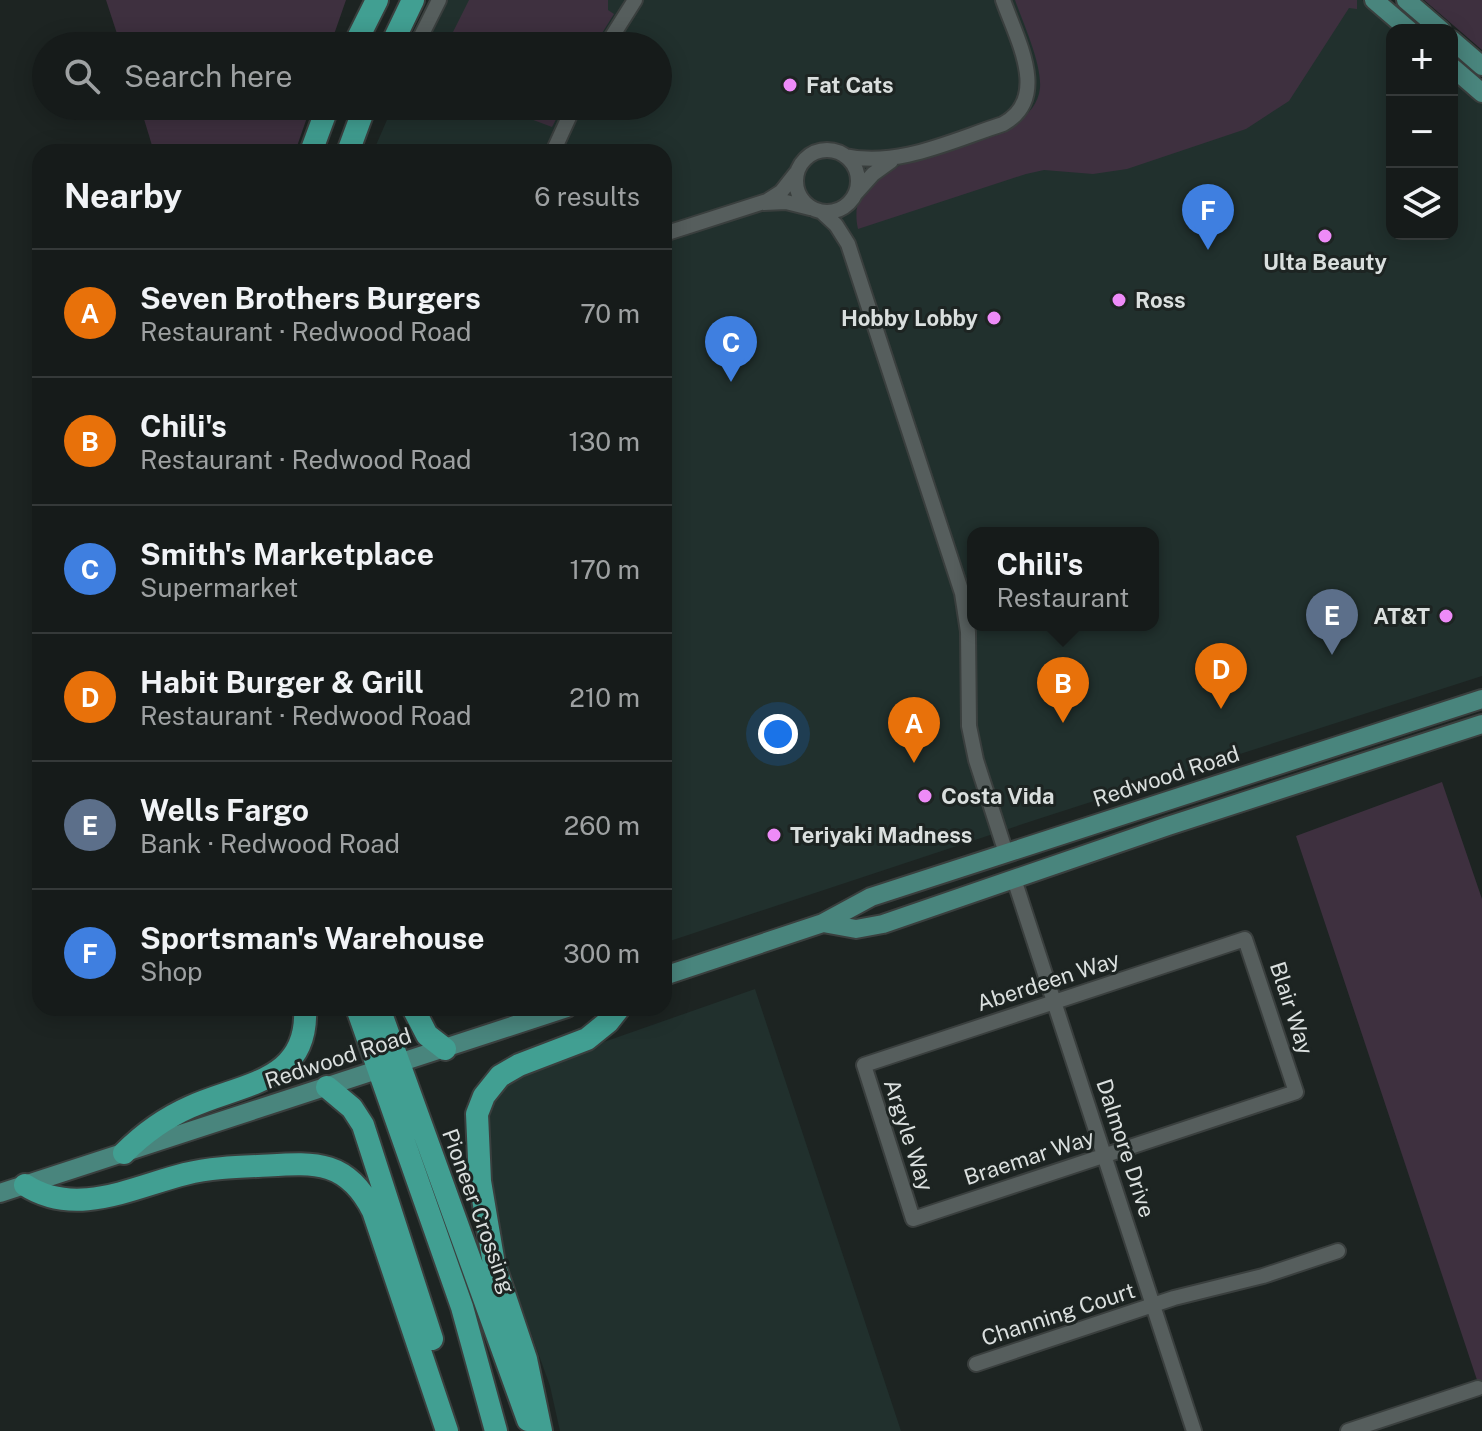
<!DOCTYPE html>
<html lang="en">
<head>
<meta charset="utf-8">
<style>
	body { margin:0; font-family:"Public Sans",sans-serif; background:#232827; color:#f1f3f6 }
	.controls { position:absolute; right:24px; top:24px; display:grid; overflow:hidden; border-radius:16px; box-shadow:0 4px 20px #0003 }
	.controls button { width:72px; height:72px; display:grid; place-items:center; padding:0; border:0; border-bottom:2px solid #353939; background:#161b1a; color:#f1f3f6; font:40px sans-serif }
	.you { position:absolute; left:778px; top:734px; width:28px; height:28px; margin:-20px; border:6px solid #fff; border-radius:50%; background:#1a73e8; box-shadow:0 0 0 12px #1a73e833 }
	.badge { display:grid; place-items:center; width:52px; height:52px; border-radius:50%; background:#ee8bf8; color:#fff; font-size:26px; font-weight:700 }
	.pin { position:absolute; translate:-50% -66px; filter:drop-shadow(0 2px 4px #0008) }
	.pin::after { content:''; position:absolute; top:42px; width:28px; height:24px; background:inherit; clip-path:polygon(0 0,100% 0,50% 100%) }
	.popup { position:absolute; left:967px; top:527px; width:192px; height:104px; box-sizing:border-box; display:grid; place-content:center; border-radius:16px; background:#161b1a; filter:drop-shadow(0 2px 6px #0005); font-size:26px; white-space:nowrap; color:#9ea1a2 }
	.popup b { font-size:30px; color:#f1f3f6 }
	.popup::after { content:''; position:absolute; left:50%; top:100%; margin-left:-16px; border:16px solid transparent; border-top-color:#161b1a }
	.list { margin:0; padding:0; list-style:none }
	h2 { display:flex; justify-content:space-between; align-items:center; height:104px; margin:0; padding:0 32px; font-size:34px }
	h2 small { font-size:26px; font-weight:400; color:#9ea1a2 }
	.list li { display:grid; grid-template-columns:52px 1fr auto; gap:24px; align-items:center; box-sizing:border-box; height:128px; padding:0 32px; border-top:2px solid #353939 }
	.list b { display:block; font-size:30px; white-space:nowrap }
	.list p { margin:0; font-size:26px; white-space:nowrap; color:#9ea1a2 }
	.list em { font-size:26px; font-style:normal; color:#9ea1a2 }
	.icon { flex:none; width:44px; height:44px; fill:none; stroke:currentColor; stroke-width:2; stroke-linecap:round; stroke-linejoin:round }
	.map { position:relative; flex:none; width:1482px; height:1431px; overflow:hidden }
	.search { position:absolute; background:#161b1a; box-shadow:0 4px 20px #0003; left:32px; top:32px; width:640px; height:88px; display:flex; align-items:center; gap:20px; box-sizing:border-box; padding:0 28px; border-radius:44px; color:#9ea1a2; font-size:30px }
	.panel { position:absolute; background:#161b1a; box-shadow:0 4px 20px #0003; left:32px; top:144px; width:640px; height:872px; border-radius:24px }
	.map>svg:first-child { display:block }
	.built { fill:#21302d; fill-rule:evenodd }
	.green { fill:#3e303f }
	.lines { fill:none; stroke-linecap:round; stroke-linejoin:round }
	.minor-casing { stroke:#3a3f3e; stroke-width:18 }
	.major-casing { stroke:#3a3f3e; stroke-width:22 }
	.highway-casing { stroke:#3a3f3e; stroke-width:26 }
	.minor { stroke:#565e5d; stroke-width:14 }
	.major { stroke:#49857d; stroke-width:18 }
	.highway { stroke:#419f92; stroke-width:22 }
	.poi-dot { fill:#ee8bf8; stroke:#1d2422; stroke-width:3 }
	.labels { text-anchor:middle; stroke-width:6; stroke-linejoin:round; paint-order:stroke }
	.poi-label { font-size:22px; font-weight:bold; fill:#dadfde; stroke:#1d2422; text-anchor:start }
	.street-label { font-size:22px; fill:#dadfde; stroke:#1d2422 }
</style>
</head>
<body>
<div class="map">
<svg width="1482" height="1431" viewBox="0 0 1482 1431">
	<rect width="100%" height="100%" fill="#1d2422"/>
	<path class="built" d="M445,0H1362L1397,30H1392V234H1452V78L1482,104V676L1035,820L664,943V152H373L393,106H658V46H421ZM973,533H1153V625H973Z
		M755,989L901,1431H560L550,1386L499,1244L485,1135L489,1103L494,1092L521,1071Z"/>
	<path class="green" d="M106,0H346L330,46H121Z
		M469,0H608V10L614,14L594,46H446Z
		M1015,0H1357V9L1349,8L1289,101L1246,129L1127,169L1093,174L1044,170L1026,174L858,229C837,137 1032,163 1040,88C1042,64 1023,23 1015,0Z
		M1424,0H1482V50Z
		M140,106H311L295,152H154Z
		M496,106H563L552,127Z
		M1442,782L1482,899V1395L1296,836Z"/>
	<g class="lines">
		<defs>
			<path id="minor" d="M416,46L439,0
				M606,46L635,0
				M796 181a31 31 0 1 1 62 0a31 31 0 1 1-62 0Z
				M553,152L574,106
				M845,156C898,168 953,140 1003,124C1051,98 1016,38 1003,0
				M856,193L873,174L891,161
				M764,203L786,202L810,208
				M822,212L836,225L848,244L962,593L968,632L969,726L976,760L1006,853
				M664,234L767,201L781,192L796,173
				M1014,879L1194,1431
				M1245,939L1296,1092L913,1219L864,1065Z
				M976,1364L1174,1298L1263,1276L1338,1251
				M1348,1431L1478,1388"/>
			<path id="major" d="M1374,0L1409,30
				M1406,0L1441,30
				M1452,40L1482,66
				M1452,67L1482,93
				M823,923L856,929L883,924L1168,826L1482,724
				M664,976L823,923L871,897L1482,699
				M0,1193L567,1008"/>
			<path id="highway" d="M354,46L377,0
				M391,46L413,0
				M311,152L328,106
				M348,152L365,106
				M357,1008L462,1307L496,1431
				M379,1008L528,1420
				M413,1008L427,1035L445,1049
				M327,1087L352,1108L363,1125L432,1339
				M124,1153C143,1134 165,1118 190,1107C242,1083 309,1083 305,1008
				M25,1185C76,1218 133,1187 185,1174C209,1168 234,1167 258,1166C311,1163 346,1157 373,1211L447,1431
				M541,1431L526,1359L494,1264L480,1181L477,1114L484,1096L500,1076L519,1065L587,1039L608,1022L619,1008"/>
		</defs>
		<use href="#minor" class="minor-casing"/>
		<use href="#major" class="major-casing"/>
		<use href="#highway" class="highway-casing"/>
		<use href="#minor" class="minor"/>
		<use href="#major" class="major"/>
		<use href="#highway" class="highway"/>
	</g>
	<g class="poi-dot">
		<circle cx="790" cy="85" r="8"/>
		<circle cx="1325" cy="236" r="8"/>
		<circle cx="1119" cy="300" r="8"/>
		<circle cx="994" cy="318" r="8"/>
		<circle cx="1446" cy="616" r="8"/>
		<circle cx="925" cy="796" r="8"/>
		<circle cx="774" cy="835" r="8"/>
	</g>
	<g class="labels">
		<g class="poi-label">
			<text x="806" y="93">Fat Cats</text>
			<text x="1325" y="270" text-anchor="middle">Ulta Beauty</text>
			<text x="1135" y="308">Ross</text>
			<text x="978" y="326" text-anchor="end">Hobby Lobby</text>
			<text x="1430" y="624" text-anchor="end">AT&amp;T</text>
			<text x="941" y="804">Costa Vida</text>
			<text x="790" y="843">Teriyaki Madness</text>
		</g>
		<g class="street-label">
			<text transform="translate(1166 776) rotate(-18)" y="8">Redwood Road</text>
			<text transform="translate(1048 981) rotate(-18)" y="8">Aberdeen Way</text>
			<text transform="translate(1292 1008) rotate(72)" y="8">Blair Way</text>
			<text transform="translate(338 1058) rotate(-18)" y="8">Redwood Road</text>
			<text transform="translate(909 1135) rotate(72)" y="8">Argyle Way</text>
			<text transform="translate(1126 1148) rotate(72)" y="8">Dalmore Drive</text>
			<text transform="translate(1029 1157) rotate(-18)" y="8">Braemar Way</text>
			<text transform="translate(479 1211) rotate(70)" y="8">Pioneer Crossing</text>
			<text transform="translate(1058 1314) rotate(-18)" y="8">Channing Court</text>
		</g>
	</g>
</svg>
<div class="controls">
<button>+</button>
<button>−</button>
<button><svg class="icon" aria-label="layers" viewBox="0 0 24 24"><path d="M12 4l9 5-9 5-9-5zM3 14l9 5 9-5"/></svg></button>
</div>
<div class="you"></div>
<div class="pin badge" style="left:914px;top:763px;background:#e8710a">A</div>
<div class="pin badge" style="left:1063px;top:723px;background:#e8710a">B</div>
<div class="popup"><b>Chili's</b>Restaurant</div>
<div class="pin badge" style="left:731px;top:382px;background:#3f7fe0">C</div>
<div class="pin badge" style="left:1221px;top:709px;background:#e8710a">D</div>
<div class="pin badge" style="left:1332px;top:655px;background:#5c6f8a">E</div>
<div class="pin badge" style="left:1208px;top:250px;background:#3f7fe0">F</div>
<div class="search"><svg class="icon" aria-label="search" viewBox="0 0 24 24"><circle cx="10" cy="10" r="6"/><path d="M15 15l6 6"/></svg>Search here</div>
<section class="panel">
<h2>Nearby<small>6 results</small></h2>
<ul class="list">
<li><span class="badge" style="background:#e8710a">A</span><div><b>Seven Brothers Burgers</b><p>Restaurant · Redwood Road</p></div><em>70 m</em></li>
<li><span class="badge" style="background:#e8710a">B</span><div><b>Chili's</b><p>Restaurant · Redwood Road</p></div><em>130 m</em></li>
<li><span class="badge" style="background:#3f7fe0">C</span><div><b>Smith's Marketplace</b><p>Supermarket</p></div><em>170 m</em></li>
<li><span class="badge" style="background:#e8710a">D</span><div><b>Habit Burger &amp; Grill</b><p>Restaurant · Redwood Road</p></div><em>210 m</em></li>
<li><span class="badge" style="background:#5c6f8a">E</span><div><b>Wells Fargo</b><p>Bank · Redwood Road</p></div><em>260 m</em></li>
<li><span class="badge" style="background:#3f7fe0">F</span><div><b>Sportsman's Warehouse</b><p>Shop</p></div><em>300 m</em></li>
</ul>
</section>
</div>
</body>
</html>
